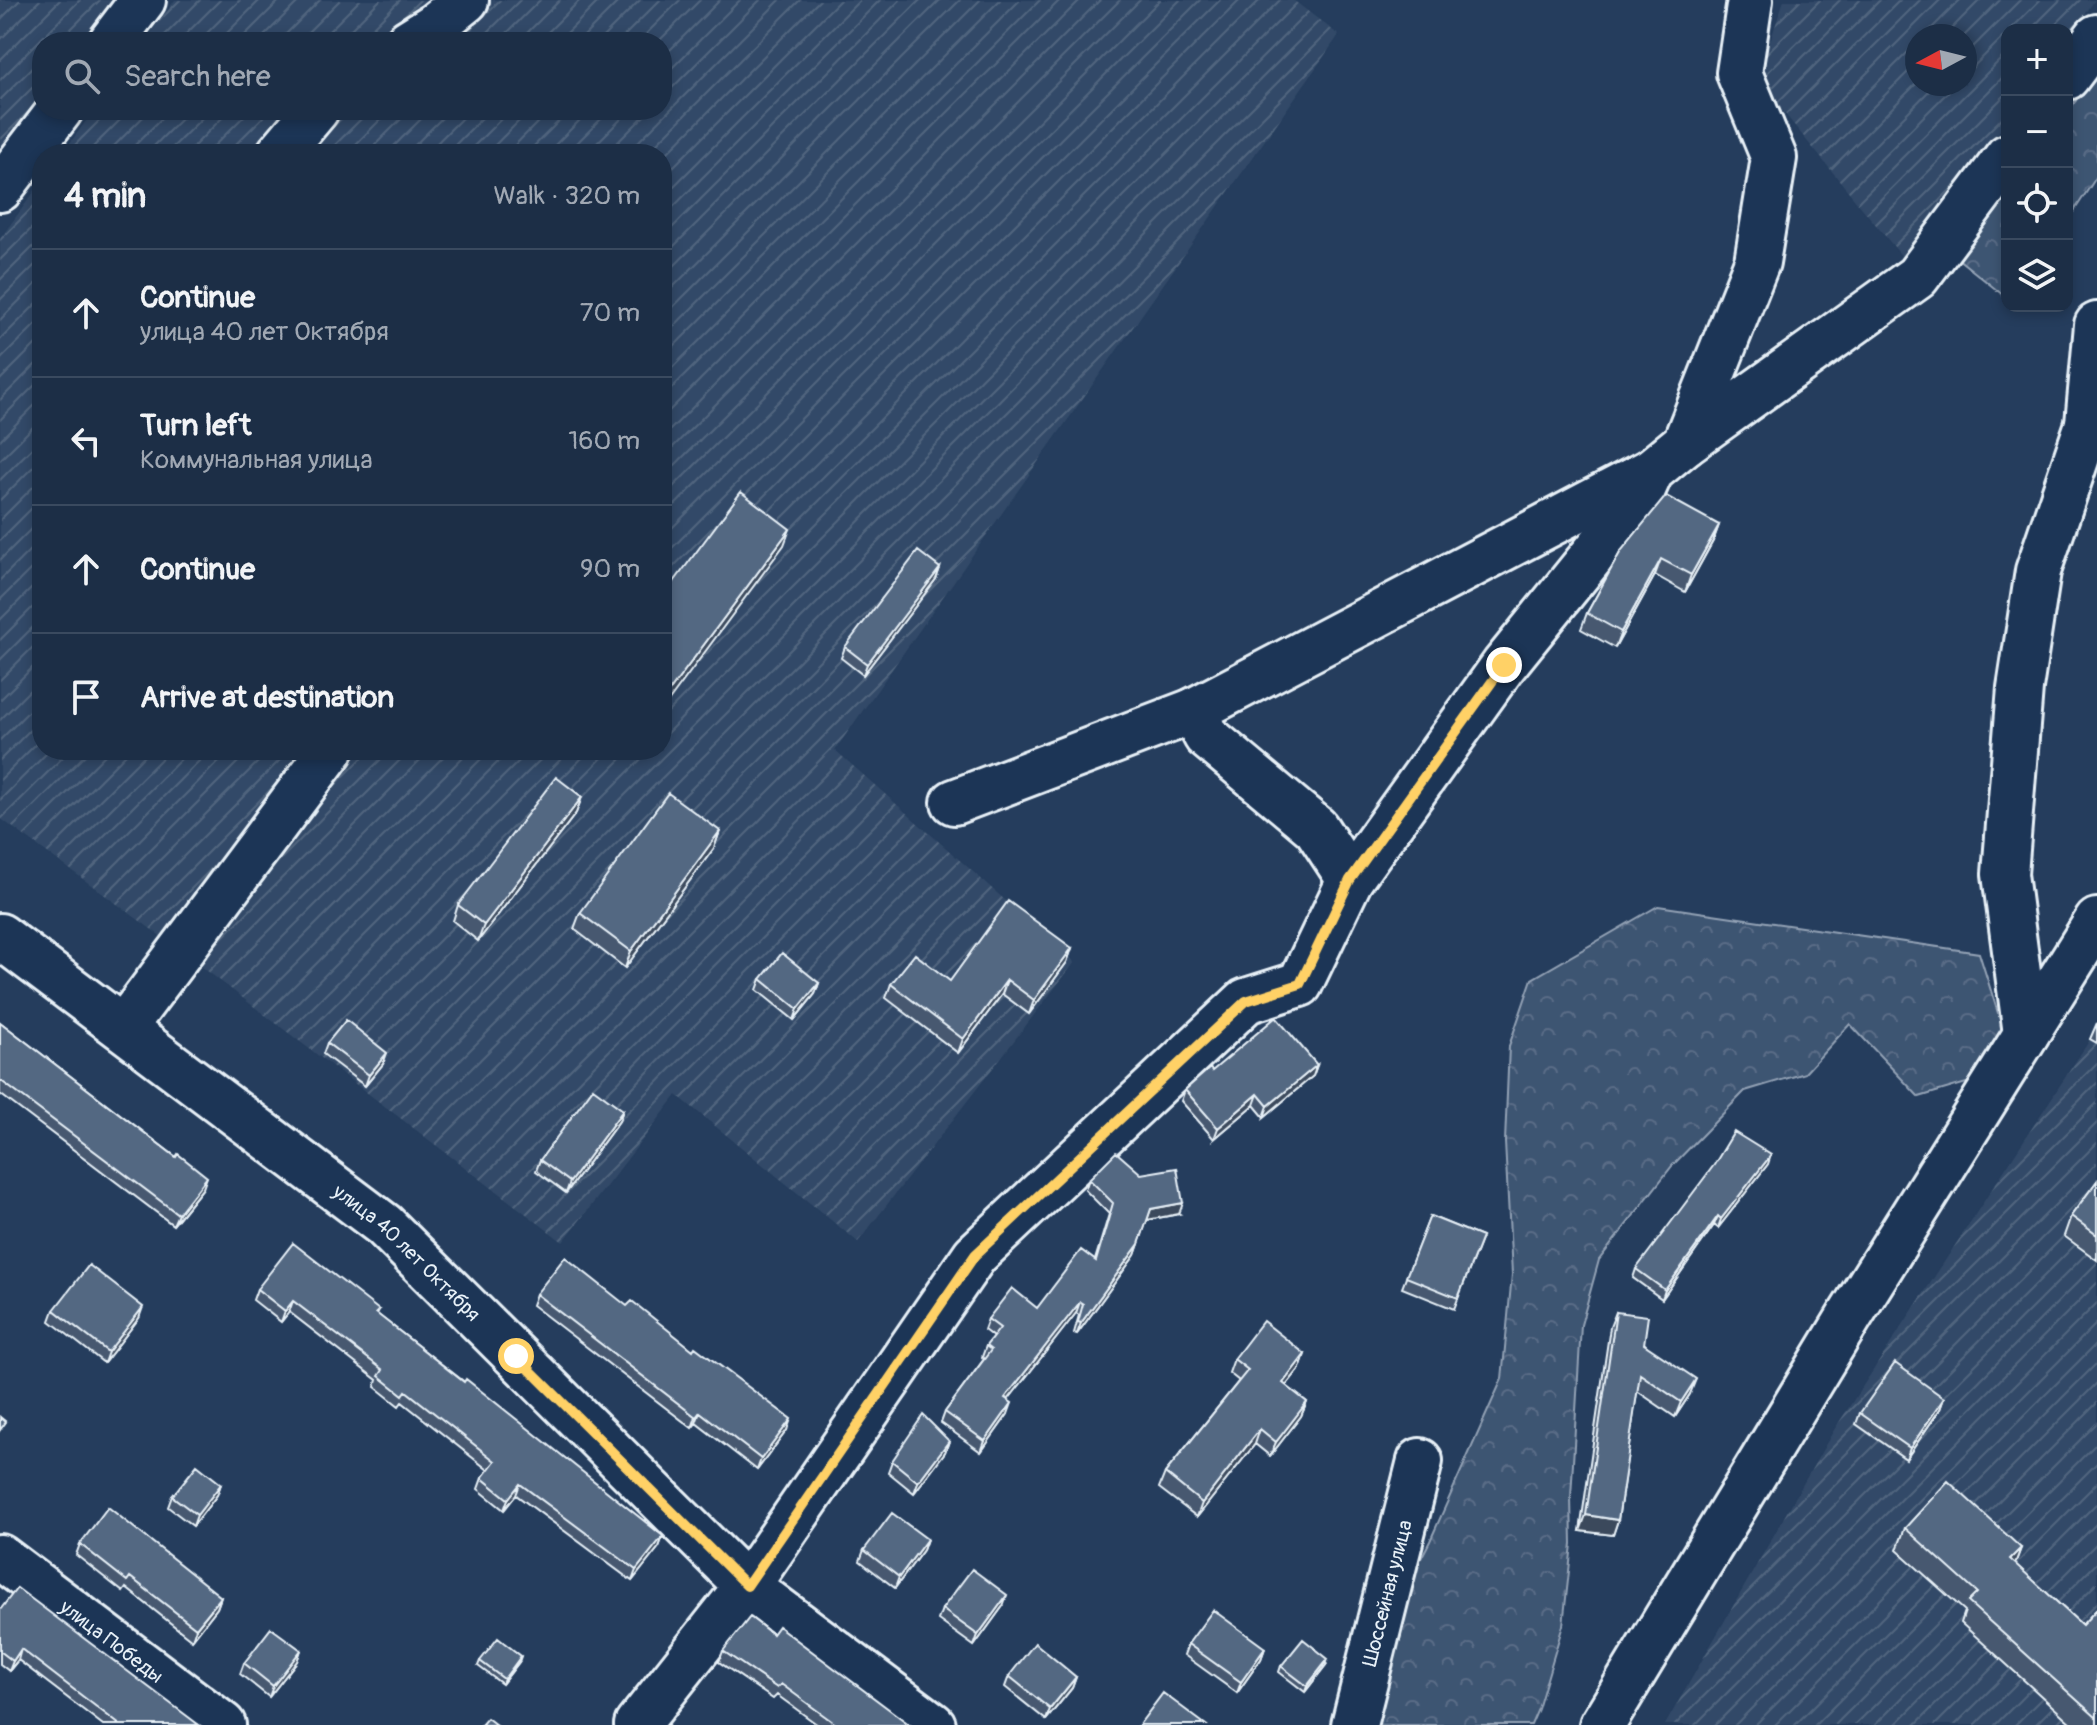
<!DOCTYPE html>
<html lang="en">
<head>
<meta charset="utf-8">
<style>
	body { margin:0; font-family:Pangolin,sans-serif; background:#25364d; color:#f1f3f6 }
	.controls { position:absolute; right:24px; top:24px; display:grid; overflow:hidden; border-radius:16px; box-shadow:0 4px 12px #0003 }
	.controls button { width:72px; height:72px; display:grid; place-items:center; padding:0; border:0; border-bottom:2px solid #3a4a5f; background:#1c2e46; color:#f1f3f6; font:40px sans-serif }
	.compass { position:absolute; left:1905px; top:24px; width:72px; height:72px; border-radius:50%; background:#1c2e46; box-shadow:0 4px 12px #0003; rotate:263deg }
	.stop { position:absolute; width:24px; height:24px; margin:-18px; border:6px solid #ffd166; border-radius:50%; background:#fff }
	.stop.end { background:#ffd166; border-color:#fff; box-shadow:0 2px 8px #0008 }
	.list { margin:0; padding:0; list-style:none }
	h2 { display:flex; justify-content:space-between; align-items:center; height:104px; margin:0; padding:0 32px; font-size:34px }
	h2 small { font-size:26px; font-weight:400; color:#a0a8b3 }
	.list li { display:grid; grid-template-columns:52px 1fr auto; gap:24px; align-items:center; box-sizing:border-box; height:128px; padding:0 32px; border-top:2px solid #3a4a5f }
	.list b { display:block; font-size:30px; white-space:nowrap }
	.list p { margin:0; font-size:26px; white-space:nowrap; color:#a0a8b3 }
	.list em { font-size:26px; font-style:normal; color:#a0a8b3 }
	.icon { flex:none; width:44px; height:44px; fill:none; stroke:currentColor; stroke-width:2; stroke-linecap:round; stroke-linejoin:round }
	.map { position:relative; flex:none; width:2097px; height:1725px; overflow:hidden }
	.search { position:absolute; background:#1c2e46; box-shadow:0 4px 12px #0003; left:32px; top:32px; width:640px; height:88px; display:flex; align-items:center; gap:20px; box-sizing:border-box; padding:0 28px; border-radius:32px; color:#a0a8b3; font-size:30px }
	.panel { position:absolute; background:#1c2e46; box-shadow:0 4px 12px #0003; left:32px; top:144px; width:640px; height:616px; border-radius:32px }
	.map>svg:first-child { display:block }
	.industrial { fill:url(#industrial-furrows); fill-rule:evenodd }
	.forest { fill:url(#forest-crowns); stroke:#93a2b5; stroke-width:2 }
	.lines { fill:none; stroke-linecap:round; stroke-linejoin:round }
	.minor-casing { stroke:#e8f1f8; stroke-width:50 }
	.minor { stroke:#1d3557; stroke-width:44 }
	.wall { fill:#475970; stroke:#e8f1f8; stroke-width:2 }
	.shaded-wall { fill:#3a485b; stroke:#e8f1f8; stroke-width:2 }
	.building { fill:#536782; stroke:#e8f1f8; stroke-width:2 }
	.route { stroke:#ffd166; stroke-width:10 }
	.labels { text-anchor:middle; stroke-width:6; stroke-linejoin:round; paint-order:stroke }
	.street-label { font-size:20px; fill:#e8f1f8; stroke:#1d3557 }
</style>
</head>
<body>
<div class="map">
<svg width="2097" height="1725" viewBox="0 0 2097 1725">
	<defs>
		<pattern id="industrial-furrows" width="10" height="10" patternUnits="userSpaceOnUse" patternTransform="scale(2)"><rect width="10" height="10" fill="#334a68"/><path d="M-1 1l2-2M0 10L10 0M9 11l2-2" fill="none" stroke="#51657e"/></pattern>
		<pattern id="forest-crowns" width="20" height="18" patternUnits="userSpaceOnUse" patternTransform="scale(2)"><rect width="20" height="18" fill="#3e5472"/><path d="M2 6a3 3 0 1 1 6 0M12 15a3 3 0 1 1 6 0" fill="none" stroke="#5a6d87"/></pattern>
	</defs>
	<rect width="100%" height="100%" fill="#253d5d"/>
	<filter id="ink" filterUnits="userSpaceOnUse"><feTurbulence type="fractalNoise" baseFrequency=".0125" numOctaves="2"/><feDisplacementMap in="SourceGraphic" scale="16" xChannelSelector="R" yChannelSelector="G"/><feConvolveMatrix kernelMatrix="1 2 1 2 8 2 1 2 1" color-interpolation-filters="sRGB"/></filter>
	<g filter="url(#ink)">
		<path class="industrial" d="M0,0H114L81,42H42V93L0,148Z
			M175,0H1293L1339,35L835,750L1075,962L858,1242L677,1095L563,1242L181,951L0,818V239L42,181V750H662V154H62L94,110H662V42H144Z
			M1784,0H2095L2067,39V30H2007V121L1904,259L1757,80ZM1917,36H1965V84H1917Z
			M2097,1029V1725H1665L1834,1430Z"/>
		<path class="forest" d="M2097,71V176L2067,222V113Z
			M2007,186V291L2003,295L1952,254Z
			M1658,906L1979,953L2004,1032L1970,1082L1919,1097L1850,1024L1805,1073L1745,1091L1672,1166L1599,1260L1581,1325L1571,1497L1572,1544L1563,1625L1538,1709L1531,1725H1368L1400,1599L1430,1541L1502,1379L1512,1274L1505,1142L1509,1046L1532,979Z"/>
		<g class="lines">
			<defs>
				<g id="minor">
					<path d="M111,42L143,0"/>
					<path d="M408,42L435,25L466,0"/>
					<path d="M2067,77L2097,37"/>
					<path d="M279,154L316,110"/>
					<path d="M0,189L60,110"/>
					<path d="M2097,325L2088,424L2097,427"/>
					<path d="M1685,443L1917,277L2007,157"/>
					<path d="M1193,711L1206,736L1316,828L1350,880"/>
					<path d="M954,802L1193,711L1651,471"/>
					<path id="s1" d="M0,936L384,1225L747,1586L933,1725"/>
					<path d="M124,1027L331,750"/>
					<path d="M2026,1034L2005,874L2020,688L2038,571L2088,424"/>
					<path id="s2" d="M0,1557L223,1725"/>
					<path d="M637,1725L747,1586L975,1255L1246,1001L1300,984L1350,880L1504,665L1639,498L1651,471L1685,443L1757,262L1774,158L1739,73L1750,0"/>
					<path id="s3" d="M1354,1725L1420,1461"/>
					<path d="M1602,1725L1851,1314L2097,921"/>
				</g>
			</defs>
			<use href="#minor" class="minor-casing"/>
			<use href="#minor" class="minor"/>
		</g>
		<path class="wall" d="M1719,525L1713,541L1685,592L1655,575L1615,648L1581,629L1587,613L1621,551Z
			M940,568L936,579L863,675L841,658L845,647Z
			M582,797L576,813L478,941L453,921L458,905Z
			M720,831L714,848L625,968L574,929L580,913Z
			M1072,948L1067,962L1029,1014L1002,994L958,1053L886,998L891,984L950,981Z
			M761,979L819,983L815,994L794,1020L757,990Z
			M0,1022L176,1157L203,1188L173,1225L0,1094Z
			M2097,1023V1043L2090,1039Z
			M327,1043L383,1064L365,1086L323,1054Z
			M1317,1065L1313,1076L1264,1117L1254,1105L1214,1139L1181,1101L1185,1090L1212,1071Z
			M623,1110L619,1121L566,1193L536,1171L540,1160Z
			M1768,1164L1718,1228L1714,1225L1662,1299L1633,1278L1636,1269Z
			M1089,1179L1179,1214L1147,1220L1135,1255L1077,1334L1074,1333L1079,1315L1076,1313L1008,1400V1414L981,1452L941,1423L945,1412L984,1359L982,1357L986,1346L993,1337L984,1330L988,1319L1037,1308L1095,1260L1109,1214L1085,1190Z
			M2097,1181V1260L2064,1236L2071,1216Z
			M1430,1216L1482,1237L1454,1309L1402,1288Z
			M257,1289L379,1310L377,1314L663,1536L659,1547L632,1581L516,1495L504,1510L478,1489L482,1478L488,1470L402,1402L399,1406L375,1387L377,1380L289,1312L281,1322L253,1300Z
			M536,1294L787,1430L757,1470L696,1423L692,1428L532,1305Z
			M54,1310L139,1318L104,1363L50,1321Z
			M1616,1312L1690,1394L1675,1417L1637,1391L1618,1520L1613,1535L1580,1531L1610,1327Z
			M1305,1354L1300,1368L1286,1386L1307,1402L1301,1416L1270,1456L1255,1444L1197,1517L1159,1488L1165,1473L1239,1381L1229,1373L1234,1359Z
			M1944,1398L1940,1409L1906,1459L1856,1424L1860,1413Z
			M949,1441L945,1452L914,1493L888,1472L892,1461Z
			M221,1484L217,1495L193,1526L168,1507L172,1496Z
			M1905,1528L2021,1548L2015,1564L2082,1625L2097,1609V1725H2073L1961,1623L1965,1611L1897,1550Z
			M927,1539L923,1550L895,1588L860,1561L864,1550Z
			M80,1544L221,1597L217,1608L192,1640L126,1588L123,1592L76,1555Z
			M1003,1606L974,1646L938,1620L942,1609Z
			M0,1610L199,1725H103L18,1660L9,1671L0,1664Z
			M772,1634L910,1725H818L777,1695L773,1699L719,1662L723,1651Z
			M1188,1644L1265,1648L1261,1659L1237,1693L1184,1655Z
			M301,1650L297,1661L269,1697L240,1674L244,1663Z
			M480,1661L519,1662L502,1684L478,1666Z
			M1326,1665L1305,1692L1279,1672L1281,1666Z
			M1009,1676L1076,1677L1072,1688L1046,1720L1005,1687Z"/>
		<path class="shaded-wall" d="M1719,525L1713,541L1685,592L1691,575Z
			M790,529L784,545L662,710V701Z
			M1661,559L1655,575L1615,648L1621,632Z
			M940,568L936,579L863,675L867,664Z
			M582,797L576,813L478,941L484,925Z
			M720,831L714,848L625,968L631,951Z
			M1072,948L1067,962L1029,1014L1034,1000Z
			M1007,980L1002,994L958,1053L963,1039Z
			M819,983L815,994L794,1020L798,1009Z
			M387,1053L383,1064L365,1086L369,1075Z
			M1317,1065L1313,1076L1264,1117L1268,1106Z
			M1258,1094L1254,1105L1214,1139L1218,1128Z
			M623,1110L619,1121L566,1193L570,1182Z
			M1771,1155L1768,1164L1718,1228L1721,1219Z
			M207,1177L203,1188L173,1225L178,1214Z
			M1183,1203L1179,1214L1147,1220L1151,1209Z
			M1718,1216L1714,1225L1662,1299L1665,1290Z
			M1139,1244L1135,1255L1077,1334L1081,1323Z
			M293,1301L289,1312L281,1322L285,1311Z
			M1080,1302L1076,1313L1001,1409L1005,1398Z
			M143,1307L139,1318L104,1363L108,1352Z
			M1305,1354L1300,1368L1277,1397L1283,1383Z
			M1696,1379L1690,1394L1675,1417L1681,1402Z
			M1944,1398L1940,1409L1906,1459L1910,1448Z
			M1307,1402L1301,1416L1270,1456L1276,1442Z
			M1012,1403L1008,1414L981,1452L985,1441Z
			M700,1412L696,1423L692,1428L696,1417Z
			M791,1419L787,1430L757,1470L761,1459Z
			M1260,1429L1255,1444L1197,1517L1202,1503Z
			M949,1441L945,1452L914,1493L918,1482Z
			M221,1484L217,1495L193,1526L197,1515Z
			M520,1484L516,1495L504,1510L508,1499Z
			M1586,1515L1618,1520L1613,1535L1580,1531Z
			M663,1536L659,1547L632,1581L636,1570Z
			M927,1539L923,1550L895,1588L899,1577Z
			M2021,1548L2013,1569L2010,1559Z
			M1007,1595L1003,1606L974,1646L978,1635Z
			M221,1597L217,1608L192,1640L196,1628Z
			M1265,1648L1261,1659L1237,1693L1241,1682Z
			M21,1649L18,1660L9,1671L13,1661Z
			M301,1650L297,1661L269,1697L273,1686Z
			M521,1656L519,1662L502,1684L504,1679Z
			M1328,1659L1326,1665L1305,1692L1307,1686Z
			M1076,1677L1072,1688L1046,1720L1050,1709Z"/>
		<path class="building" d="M741,492L790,529L662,701V598Z
			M1666,496L1719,525L1691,575L1661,559L1621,632L1587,613L1621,551Z
			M918,551L940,568L867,664L845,647Z
			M556,777L582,797L484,925L458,905Z
			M668,793L720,831L631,951L580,913Z
			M1008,901L1072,948L1034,1000L1007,980L963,1039L891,984L915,954L950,981Z
			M782,953L819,983L798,1009L761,979Z
			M1276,1017L1317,1065L1268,1106L1258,1094L1218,1128L1185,1090L1210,1068L1212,1071Z
			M346,1020L387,1053L369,1075L327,1043Z
			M0,1022L176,1157L178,1154L207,1177L178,1214L0,1080Z
			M593,1088L623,1110L570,1182L540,1160Z
			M1734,1132L1771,1155L1721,1219L1718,1216L1665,1290L1636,1269L1714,1165Z
			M1116,1152L1141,1174L1177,1168L1183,1203L1151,1209L1139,1244L1081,1323L1078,1322L1083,1304L1080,1302L1005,1398L1012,1403L985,1441L945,1412L991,1350L986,1346L1000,1328L988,1319L1012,1288L1037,1308L1081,1250L1096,1261L1113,1203L1089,1179Z
			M2097,1181V1235L2071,1216Z
			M1430,1216L1482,1237L1458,1298L1406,1277Z
			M293,1243L379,1310L376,1313L464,1382L466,1379L663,1536L636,1570L520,1484L508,1499L482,1478L495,1461L406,1391L403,1395L379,1376L383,1370L293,1301L285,1311L257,1289Z
			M565,1257L627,1306L632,1301L693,1350L695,1347L791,1419L761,1459L700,1412L696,1417L536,1294Z
			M89,1265L143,1307L108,1352L54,1310Z
			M1616,1312L1648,1316L1644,1344L1696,1379L1681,1402L1640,1374L1618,1520L1586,1515Z
			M1263,1321L1305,1354L1283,1383L1307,1402L1276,1442L1260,1429L1202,1503L1165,1473L1248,1370L1234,1359Z
			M1895,1363L1944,1398L1910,1448L1860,1413Z
			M923,1415L949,1441L918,1482L892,1461Z
			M0,1417L6,1422L0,1430Z
			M197,1465L221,1484L197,1515L172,1496Z
			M1948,1481L2021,1548L2010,1559L2082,1625L2097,1609V1718L1968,1602L1977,1593L1905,1528Z
			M108,1507L221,1597L196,1628L130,1577L127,1581L80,1544Z
			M892,1513L927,1539L899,1577L864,1550Z
			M972,1569L1007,1595L978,1635L942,1609Z
			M17,1588L199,1725H120L21,1649L13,1661L0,1651V1610Z
			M1213,1610L1265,1648L1241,1682L1188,1644Z
			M750,1617L772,1634L778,1626L910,1725H837L781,1684L777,1688L723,1651Z
			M271,1628L301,1650L273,1686L244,1663Z
			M498,1638L521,1656L504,1679L480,1661Z
			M1303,1639L1328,1659L1307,1686L1281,1666Z
			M1035,1643L1076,1677L1050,1709L1009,1676Z
			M1163,1693L1206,1725H1139Z
			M487,1718L496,1725H481Z"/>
	</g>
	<g class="lines" filter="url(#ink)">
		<path class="route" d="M516,1356L747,1586L975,1255L1246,1001L1300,984L1350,880L1504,665"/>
	</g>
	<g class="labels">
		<g class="street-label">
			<text dy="7" stroke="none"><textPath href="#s1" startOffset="516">улица 40 лет Октября</textPath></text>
			<text dy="7" stroke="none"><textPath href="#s3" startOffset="136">Шоссейная улица</textPath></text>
			<text dy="7" stroke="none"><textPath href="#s2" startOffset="140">улица Победы</textPath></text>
		</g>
	</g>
</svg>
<div class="controls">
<button>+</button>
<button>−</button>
<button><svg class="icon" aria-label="locate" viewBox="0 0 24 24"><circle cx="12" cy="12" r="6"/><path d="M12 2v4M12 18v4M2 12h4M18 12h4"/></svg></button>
<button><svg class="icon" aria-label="layers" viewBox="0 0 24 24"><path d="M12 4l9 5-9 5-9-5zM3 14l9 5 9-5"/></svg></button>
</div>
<svg class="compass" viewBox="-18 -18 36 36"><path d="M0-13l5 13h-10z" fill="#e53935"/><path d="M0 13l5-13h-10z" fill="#a0a8b3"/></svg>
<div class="stop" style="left:516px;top:1356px"></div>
<div class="stop end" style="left:1504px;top:665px"></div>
<div class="search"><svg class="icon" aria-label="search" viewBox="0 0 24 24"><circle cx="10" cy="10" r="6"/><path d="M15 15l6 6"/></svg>Search here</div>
<section class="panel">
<h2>4 min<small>Walk · 320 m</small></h2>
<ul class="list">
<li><svg class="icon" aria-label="ahead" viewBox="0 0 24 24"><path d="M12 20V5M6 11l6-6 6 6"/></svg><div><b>Continue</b><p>улица 40 лет Октября</p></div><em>70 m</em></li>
<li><svg class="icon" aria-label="left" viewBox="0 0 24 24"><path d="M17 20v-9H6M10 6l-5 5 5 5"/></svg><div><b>Turn left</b><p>Коммунальная улица</p></div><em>160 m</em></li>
<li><svg class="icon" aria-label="ahead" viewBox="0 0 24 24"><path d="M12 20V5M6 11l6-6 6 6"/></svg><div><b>Continue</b></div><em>90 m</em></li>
<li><svg class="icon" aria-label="arrive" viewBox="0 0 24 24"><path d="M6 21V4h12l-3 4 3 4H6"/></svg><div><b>Arrive at destination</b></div></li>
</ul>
</section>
</div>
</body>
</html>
